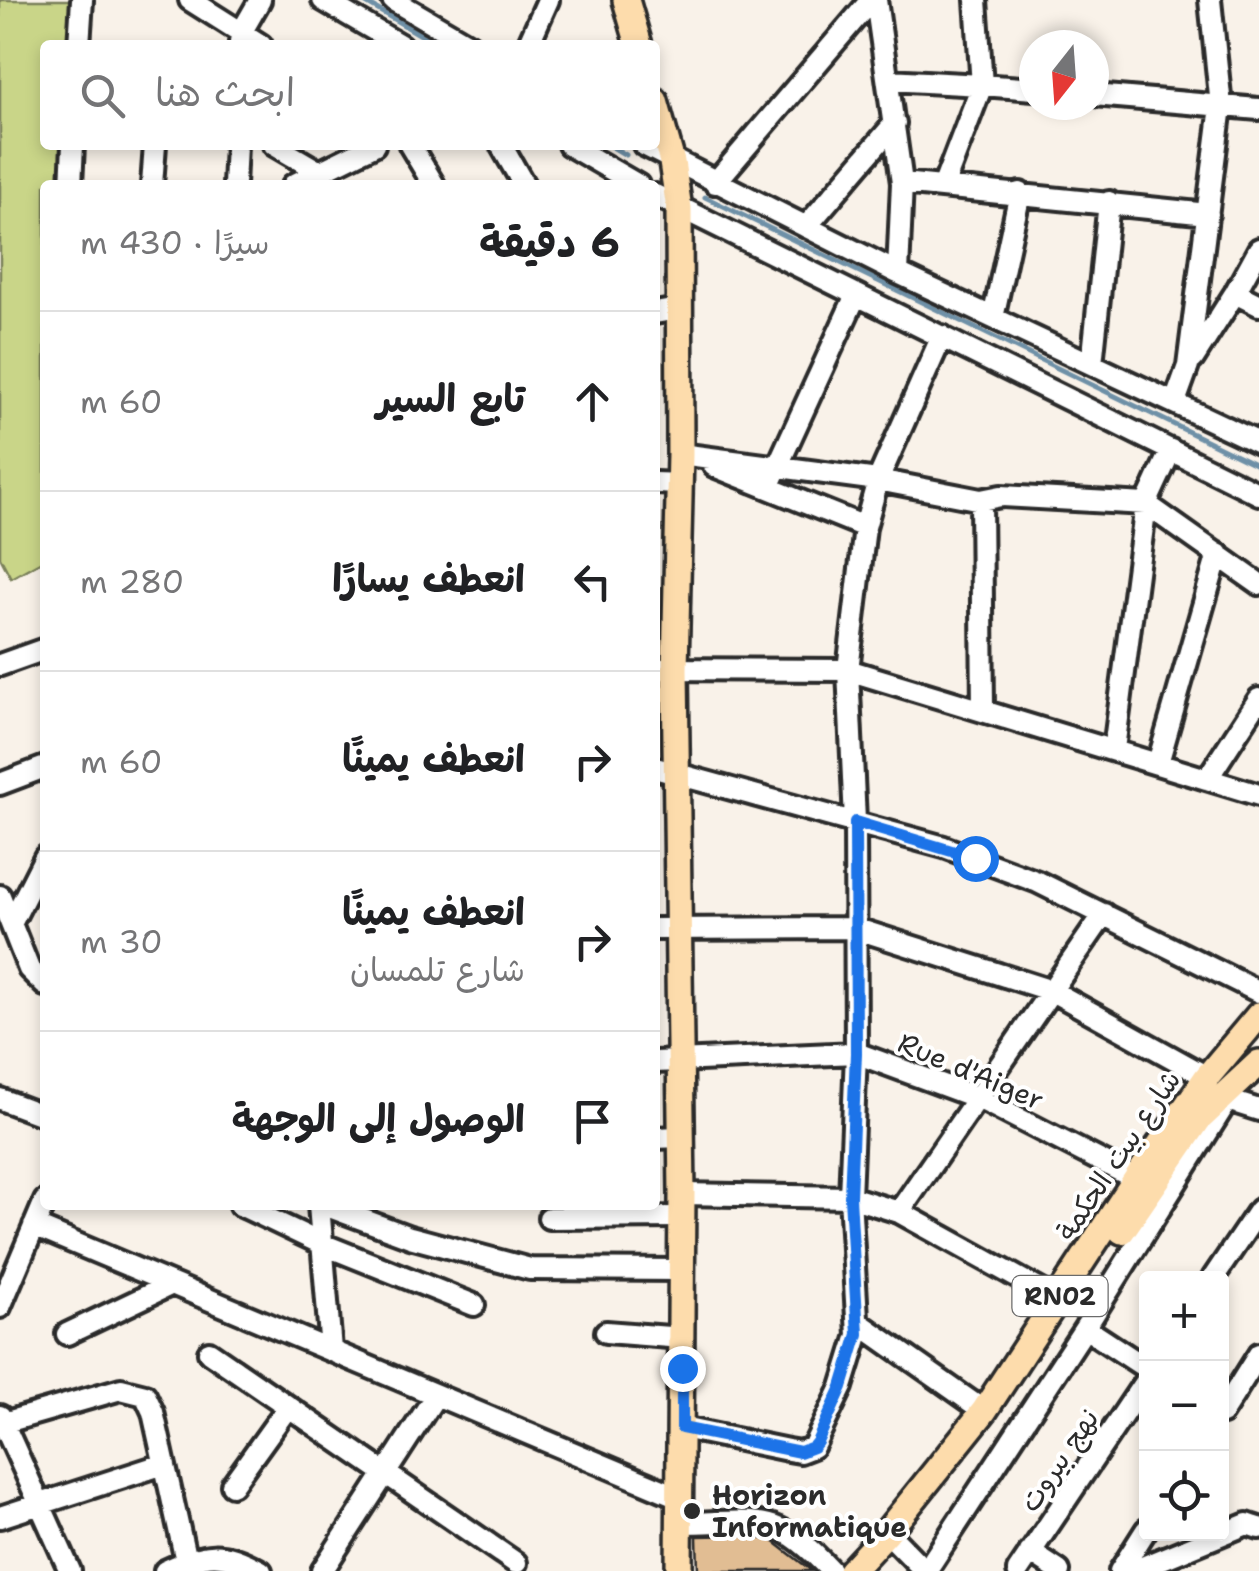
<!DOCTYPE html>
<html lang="ar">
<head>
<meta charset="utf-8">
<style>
	body { margin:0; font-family:"Shantell Sans","Playpen Sans Arabic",sans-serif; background:#f6f6f6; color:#202124; direction:rtl }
	.controls { position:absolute; right:30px; bottom:30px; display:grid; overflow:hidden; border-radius:10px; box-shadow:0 5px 15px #0003 }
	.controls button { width:90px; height:90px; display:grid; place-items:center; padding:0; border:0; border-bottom:2px solid #e0e0e0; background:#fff; color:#202124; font:50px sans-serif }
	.compass { position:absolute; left:1019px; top:30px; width:90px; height:90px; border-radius:50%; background:#fff; box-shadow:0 5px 15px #0003; rotate:197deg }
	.stop { position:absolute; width:30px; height:30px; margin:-22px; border:8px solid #1a73e8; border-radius:50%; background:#fff }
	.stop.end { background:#1a73e8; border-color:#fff; box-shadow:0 2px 10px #0008 }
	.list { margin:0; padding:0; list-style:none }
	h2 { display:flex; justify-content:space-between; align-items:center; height:130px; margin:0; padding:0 40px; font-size:42px }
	h2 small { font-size:32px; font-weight:400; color:#757577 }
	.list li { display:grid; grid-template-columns:65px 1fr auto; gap:30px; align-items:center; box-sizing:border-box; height:180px; padding:0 40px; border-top:2px solid #e0e0e0 }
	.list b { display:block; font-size:38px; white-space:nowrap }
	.list p { margin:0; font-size:32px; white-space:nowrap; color:#757577 }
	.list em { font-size:32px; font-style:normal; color:#757577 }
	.icon { flex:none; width:55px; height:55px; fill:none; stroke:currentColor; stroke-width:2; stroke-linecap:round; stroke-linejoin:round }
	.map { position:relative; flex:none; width:1259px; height:1571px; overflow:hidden; direction:ltr }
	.search { position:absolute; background:#fff; box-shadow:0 5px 15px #0003; left:40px; top:40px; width:620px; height:110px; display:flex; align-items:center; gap:25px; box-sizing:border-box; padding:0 35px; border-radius:10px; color:#757577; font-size:38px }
	.panel { position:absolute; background:#fff; box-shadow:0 5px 15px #0003; left:40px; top:180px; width:620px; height:1030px; border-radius:10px; direction:rtl }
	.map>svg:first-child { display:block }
	.green { fill:#c9d588; stroke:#7a805a; stroke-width:2.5 }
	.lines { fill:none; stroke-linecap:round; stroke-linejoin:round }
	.stream { stroke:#6e90a7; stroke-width:5 }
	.building { fill:#e1bd93; stroke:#2b2b2b; stroke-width:2.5; filter:url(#shadow) }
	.minor-casing { stroke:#2b2b2b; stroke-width:28 }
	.major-casing { stroke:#2b2b2b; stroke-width:32 }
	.minor { stroke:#fff; stroke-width:20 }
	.major { stroke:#fddcac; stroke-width:25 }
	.route { stroke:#1a73e8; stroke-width:12 }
	.poi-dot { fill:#2b2b2b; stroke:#fff; stroke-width:4 }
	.labels { text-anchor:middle; stroke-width:8; stroke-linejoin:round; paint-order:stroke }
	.shield { fill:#fff; stroke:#6b6b6b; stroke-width:2.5 }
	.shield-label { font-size:25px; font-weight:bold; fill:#2b2b2b }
	.street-label { font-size:28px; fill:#2b2b2b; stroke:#fff }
	.poi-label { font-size:28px; font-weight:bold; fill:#2b2b2b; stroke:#fff; text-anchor:start }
</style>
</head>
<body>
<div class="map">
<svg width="1259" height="1571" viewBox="0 0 1259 1571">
	<defs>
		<filter id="shadow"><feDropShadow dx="4" dy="7" stdDeviation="2.5" flood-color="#0004"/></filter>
	</defs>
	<rect width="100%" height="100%" fill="#f9f2e9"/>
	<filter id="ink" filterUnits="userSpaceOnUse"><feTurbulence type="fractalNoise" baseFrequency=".01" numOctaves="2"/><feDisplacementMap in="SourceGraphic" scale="20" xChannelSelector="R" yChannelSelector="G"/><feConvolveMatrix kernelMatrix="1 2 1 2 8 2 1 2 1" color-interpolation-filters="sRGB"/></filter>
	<g filter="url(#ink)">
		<path class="green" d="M0,0H75L72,45H45V145H67L65,185H45V559L11,578L0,557Z"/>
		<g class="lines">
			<path class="stream" d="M361,0L438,45
				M609,145L626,155
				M705,197L1259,466"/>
		</g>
		<path class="building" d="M746,1535L773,1541L812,1571H698L697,1536Z"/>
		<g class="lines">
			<defs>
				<path id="minor" d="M190,0L261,45
					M323,0L400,45
					M393,0L470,45
					M876,0L902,183L898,273
					M240,43L241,33L260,0
					M79,45L82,0
					M528,45L548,0
					M888,80L982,85L976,0
					M1094,95L1259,109
					M274,145L320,172
					M410,145L434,185
					M501,145L524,185
					M569,145L638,185
					M644,145L898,273L1259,443
					M715,183L871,0
					M902,183L1208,214
					M71,185L73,145
					M152,185L155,145
					M234,185L236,145
					M293,185L374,145
					M943,187L982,85L1034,89
					M655,195L1259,494
					M806,227L895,123
					M1235,293L1259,305
					M655,313L678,309
					M993,318L1020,193
					M1193,359L1235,293L1259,249
					M1092,364L1109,202
					M1175,402L1188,366L1221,106L1210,0
					M680,454L878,480L981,500L1001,496L1146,504L1259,584
					M714,466L865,527
					M655,483L679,484
					M768,487L856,295
					M981,500L983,709
					M0,665L45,649
					M655,669L848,670L1259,795
					M1114,749L1146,504L1171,450
					M1158,763L1218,554
					M655,768L944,847L1038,882L1259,992
					M1207,779L1259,699
					M0,784L45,767
					M0,896L29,969L45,985
					M11,924L45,857
					M655,929L854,928L1052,991L1207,1077
					M655,1062L856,1053L978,1098L1136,1179
					M0,1099L45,1116
					M1227,1100L1259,1110
					M655,1138L680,1137
					M682,1194L850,1197L899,1212L1058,1300
					M240,1205L322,1244L474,1305
					M319,1205L331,1350
					M324,1205L410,1237L530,1269L681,1270
					M899,1212L1104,914
					M549,1218L681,1217
					M34,1226L679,1497
					M1213,1278L1259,1210
					M0,1307L45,1201
					M859,1323L984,1411
					M1085,1328L1146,1368
					M606,1332L682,1338
					M67,1334L172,1284
					M209,1352L516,1563
					M1222,1413L1259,1354
					M0,1416L70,1571
					M3,1423L121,1389L145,1395L153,1412L186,1561
					M682,1428L788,1450L800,1452L813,1447L842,1387L858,1335L850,1197L856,1053L855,821L848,670L865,527L878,480L942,336
					M232,1485L288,1407
					M0,1517L164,1464
					M680,1523C757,1523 773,1508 831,1571
					M887,1532L925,1571
					M1030,1552L1059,1571
					M165,1571C206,1552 221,1549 261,1571
					M322,1571L436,1395
					M926,1571L1085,1328L1227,1101
					M1018,1571L1146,1380
					M1120,1571L1146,1530
					M1133,1571L1247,1524L1259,1528"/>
				<path id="major" d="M626,0L639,45
					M655,101L672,162L679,209L680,454L675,669L682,1194L679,1571
					M1122,1231L1199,1119L1259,1063
					M851,1571L887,1532L984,1411L1136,1179L1207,1077L1259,1015"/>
			</defs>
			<use href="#minor" class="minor-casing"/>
			<use href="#major" class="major-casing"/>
			<use href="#minor" class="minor"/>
			<use href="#major" class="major"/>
		</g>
	</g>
	<g class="lines" filter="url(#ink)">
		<path class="route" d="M682,1368V1428L800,1452L813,1447L817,1442L842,1387L858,1334L850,1197L856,1053L855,822L975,858"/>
	</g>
	<circle class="poi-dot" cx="692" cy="1511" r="10"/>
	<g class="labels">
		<rect class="shield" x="1012.5" y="1276" width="95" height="40" rx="8"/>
		<g class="shield-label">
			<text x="1060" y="1305">RN02</text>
		</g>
		<g class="street-label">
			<text transform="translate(971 1071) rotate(23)" y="10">Rue d'Aiger</text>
			<text transform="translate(1118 1155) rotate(-56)" y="10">شارع بيت الحكمة</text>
			<text transform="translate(1059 1460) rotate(-56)" y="10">نهج بيروت</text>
		</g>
		<g class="poi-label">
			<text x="712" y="1505">Horizon<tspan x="712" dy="32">Informatique</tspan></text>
		</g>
	</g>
</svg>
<div class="controls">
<button>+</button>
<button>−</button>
<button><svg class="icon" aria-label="locate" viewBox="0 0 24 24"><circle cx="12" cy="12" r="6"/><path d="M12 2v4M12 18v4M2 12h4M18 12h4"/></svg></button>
</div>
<svg class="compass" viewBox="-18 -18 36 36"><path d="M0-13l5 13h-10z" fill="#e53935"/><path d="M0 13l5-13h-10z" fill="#757577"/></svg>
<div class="stop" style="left:975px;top:858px"></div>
<div class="stop end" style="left:682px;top:1368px"></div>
<div class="search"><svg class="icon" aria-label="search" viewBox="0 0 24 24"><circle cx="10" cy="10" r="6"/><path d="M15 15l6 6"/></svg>ابحث هنا</div>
<section class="panel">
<h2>6 دقيقة<small>سيرًا · 430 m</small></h2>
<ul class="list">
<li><svg class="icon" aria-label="ahead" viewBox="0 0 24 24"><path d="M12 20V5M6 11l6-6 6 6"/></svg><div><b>تابع السير</b></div><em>60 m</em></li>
<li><svg class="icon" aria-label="left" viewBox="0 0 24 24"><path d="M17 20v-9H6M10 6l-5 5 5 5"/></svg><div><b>انعطف يسارًا</b></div><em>280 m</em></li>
<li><svg class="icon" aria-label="right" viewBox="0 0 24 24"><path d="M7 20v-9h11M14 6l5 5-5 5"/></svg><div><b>انعطف يمينًا</b></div><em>60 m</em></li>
<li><svg class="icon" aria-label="right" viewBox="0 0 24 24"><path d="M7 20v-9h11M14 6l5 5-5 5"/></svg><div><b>انعطف يمينًا</b><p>شارع تلمسان</p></div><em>30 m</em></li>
<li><svg class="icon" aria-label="arrive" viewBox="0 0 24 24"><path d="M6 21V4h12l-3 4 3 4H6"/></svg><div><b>الوصول إلى الوجهة</b></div></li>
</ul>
</section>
</div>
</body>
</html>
